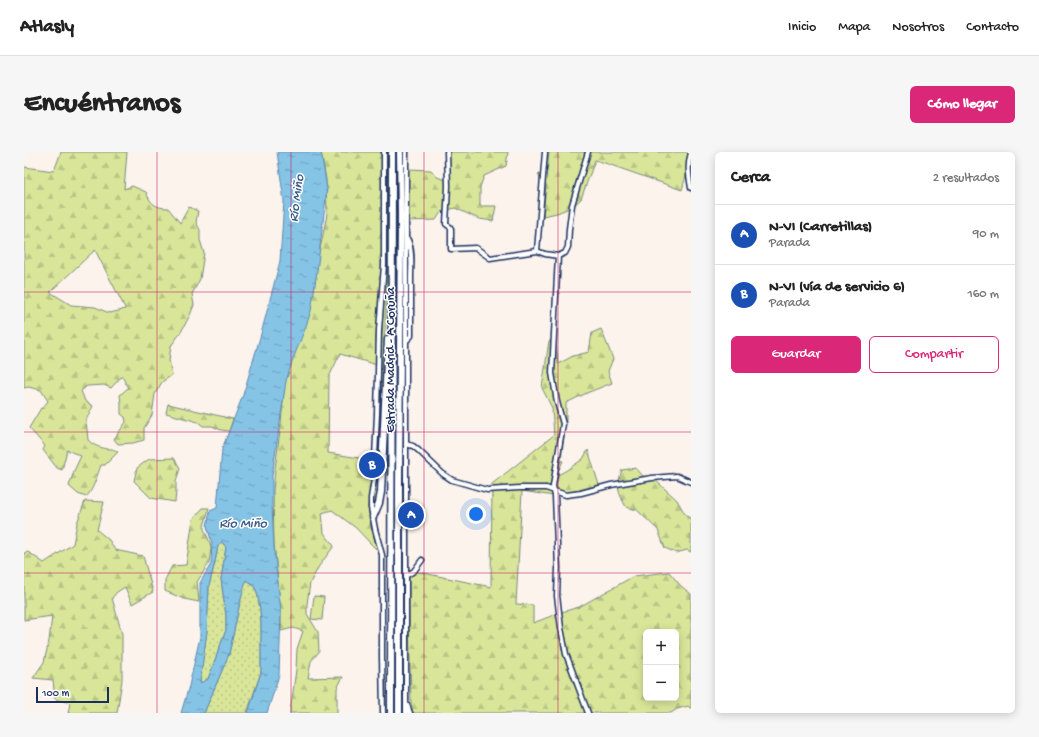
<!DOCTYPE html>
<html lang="es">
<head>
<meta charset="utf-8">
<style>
	body { margin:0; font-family:"Gochi Hand",sans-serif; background:#f6f6f6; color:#222 }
	.controls { position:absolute; right:12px; bottom:12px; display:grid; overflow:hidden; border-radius:6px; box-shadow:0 2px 10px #0003 }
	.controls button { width:36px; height:36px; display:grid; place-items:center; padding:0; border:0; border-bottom:1px solid #e0e0e0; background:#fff; color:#222; font:20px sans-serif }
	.scale { position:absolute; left:12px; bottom:10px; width:73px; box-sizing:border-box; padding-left:4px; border:2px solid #1b2f5e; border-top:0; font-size:11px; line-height:14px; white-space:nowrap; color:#1b2f5e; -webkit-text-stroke:3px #fff; paint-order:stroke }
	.you { position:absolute; left:452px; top:362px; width:14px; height:14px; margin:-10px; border:3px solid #fff; border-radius:50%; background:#1a73e8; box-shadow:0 0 0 6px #1a73e833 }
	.badge { display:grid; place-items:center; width:26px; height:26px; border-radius:50%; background:#db2777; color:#fff; font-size:13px; font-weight:700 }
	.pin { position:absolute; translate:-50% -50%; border:2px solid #fff; box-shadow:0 1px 4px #0006 }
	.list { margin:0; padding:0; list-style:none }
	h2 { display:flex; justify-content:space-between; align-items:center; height:52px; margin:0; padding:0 16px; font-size:17px }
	h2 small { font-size:13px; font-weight:400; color:#767676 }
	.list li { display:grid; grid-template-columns:26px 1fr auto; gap:12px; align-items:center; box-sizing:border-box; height:60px; padding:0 16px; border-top:1px solid #e0e0e0 }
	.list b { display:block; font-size:15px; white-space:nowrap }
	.list p { margin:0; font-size:13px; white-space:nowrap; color:#767676 }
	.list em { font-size:13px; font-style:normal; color:#767676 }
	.actions { display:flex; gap:8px; padding:12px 16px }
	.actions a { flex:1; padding:9px 0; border:1px solid #db2777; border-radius:6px; text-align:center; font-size:14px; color:#db2777 }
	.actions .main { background:#db2777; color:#fff }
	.map { position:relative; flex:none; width:667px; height:561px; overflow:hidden; border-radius:6px }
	header { display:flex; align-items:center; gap:24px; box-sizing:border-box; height:56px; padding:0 20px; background:#fff; border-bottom:1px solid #e0e0e0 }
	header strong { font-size:19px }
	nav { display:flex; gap:22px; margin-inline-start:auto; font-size:14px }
	.intro { display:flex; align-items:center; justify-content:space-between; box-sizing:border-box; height:96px; padding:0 24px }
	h1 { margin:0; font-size:28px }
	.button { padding:10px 18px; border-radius:6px; background:#db2777; color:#fff; font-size:14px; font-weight:700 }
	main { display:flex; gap:24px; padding:0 24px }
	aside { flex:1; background:#fff; border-radius:6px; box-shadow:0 2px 10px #0003 }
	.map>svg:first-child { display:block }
	.grass { fill:url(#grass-dots); stroke:#7a8a7c }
	.forest { fill:url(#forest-firs); stroke:#7a8a7c; fill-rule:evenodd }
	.garden { fill:#d9e699; stroke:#7a8a7c }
	.water { fill:url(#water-ripples); stroke:#5b88b0; fill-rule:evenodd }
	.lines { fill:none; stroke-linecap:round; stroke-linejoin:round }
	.minor-casing { stroke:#1b2f5e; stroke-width:7 }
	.trunk-casing { stroke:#1b2f5e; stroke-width:9 }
	.minor { stroke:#fff; stroke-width:4 }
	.trunk { stroke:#fff; stroke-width:6 }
	.grid { fill:none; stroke:#c2185b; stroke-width:1; stroke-opacity:0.55 }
	.labels { text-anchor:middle; stroke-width:3; stroke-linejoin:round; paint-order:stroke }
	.street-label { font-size:13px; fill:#1b2f5e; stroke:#fff }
	.water-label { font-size:14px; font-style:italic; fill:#3b5c87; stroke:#fff }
</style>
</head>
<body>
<header>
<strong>Atlasly</strong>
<nav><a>Inicio</a><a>Mapa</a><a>Nosotros</a><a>Contacto</a></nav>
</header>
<div class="intro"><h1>Encuéntranos</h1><a class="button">Cómo llegar</a></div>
<main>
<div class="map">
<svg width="667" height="561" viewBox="0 0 667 561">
	<defs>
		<pattern id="grass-dots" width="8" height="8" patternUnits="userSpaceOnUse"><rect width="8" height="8" fill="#d9e699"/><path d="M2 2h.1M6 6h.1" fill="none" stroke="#bac686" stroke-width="1.8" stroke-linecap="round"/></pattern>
		<pattern id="forest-firs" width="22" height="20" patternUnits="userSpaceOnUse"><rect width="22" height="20" fill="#d9e699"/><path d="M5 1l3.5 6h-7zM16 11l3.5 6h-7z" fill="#bac686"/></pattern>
		<pattern id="water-ripples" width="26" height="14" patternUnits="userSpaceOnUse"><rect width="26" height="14" fill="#86c4e6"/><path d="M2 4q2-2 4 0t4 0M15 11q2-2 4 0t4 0" fill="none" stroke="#6da0be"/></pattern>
	</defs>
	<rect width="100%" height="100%" fill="#fcf3ec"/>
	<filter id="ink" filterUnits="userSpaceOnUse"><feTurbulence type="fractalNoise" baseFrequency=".025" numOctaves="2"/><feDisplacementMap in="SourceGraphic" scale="8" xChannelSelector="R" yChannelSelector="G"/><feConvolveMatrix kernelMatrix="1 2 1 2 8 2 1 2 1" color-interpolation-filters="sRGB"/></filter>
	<g filter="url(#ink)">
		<path class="grass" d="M363,0H364V108L357,268L355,337L351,354L349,353V350L354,305L356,254L357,198L362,101Z
			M198,390L202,395L197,427L202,464V478L184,527L175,532L183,479L185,434L191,410L194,393Z
			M222,427L229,433L233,440L236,457L237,472V520L223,561H180L205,502L215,455Z"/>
		<path class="forest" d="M37,0H103L100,37L108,34L122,40C126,51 131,56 144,56L156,71L165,55L174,59L172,70L176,78V88L180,101L176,127L168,142L170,153L166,163L157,180L147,194L145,208L148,223L138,230L131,242L128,263L120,276V288L109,291L94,292L90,287L102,270L101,265L97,262V252L96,243L104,236L98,224L87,236L80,233L63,234L57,239L61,249L69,254L62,268L64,288C68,292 73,295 79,296C86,298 87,295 94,300L81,313H77C74,321 69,339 62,345L54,342L45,334L50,319L57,304L43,298L38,318L33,316L19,298L21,294L5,276L17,256H21L20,254L24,249L17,238L4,235L0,236V15L30,19ZM71,98L101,156V157L95,159L85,161L71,155L47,153L26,140Z
			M297,0H359V104L352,185L353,213L316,202L305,225L304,301L348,308L349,321L344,354L347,375L354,399L346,391L332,376L308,358L298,361L300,381L310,394L295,414L286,431L283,452V462L294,480L295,500L287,509L284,526L319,525L313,536V561H266L272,518L273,497L279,479L269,476L257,479V461L250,391L249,339L251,317L257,271L261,228L275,180L298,88L303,62L302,27Z
			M424,0H484L482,14L460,24L456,35V54H472L469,69L455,67L431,56L417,60L412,68L384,69V17L407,18L413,25L425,29Z
			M525,0H667V5L658,38L584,12L571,8L557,47L548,55L533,61L519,64L522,33L514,23L523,20Z
			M577,177L589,207L584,219L588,231L565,240L542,251V268L537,309H539L532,324L543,318L559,307L564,298L575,333L530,344L498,339L492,452L509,453V471L538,460L555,455L610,424L645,420L657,434L667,442V557L664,554L653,557L647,561H389L387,551L385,465V418L467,435L468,332L530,283L528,256L518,236L525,189L532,190L534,212L549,204L565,200L568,181ZM622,480H652V546H622Z
			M144,252L209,267L205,279L197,278L188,274H179L174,270L142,261Z
			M150,306L156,316L152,330V339L151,350L127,346L110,329L113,316L125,307Z
			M612,316L619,324L629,326L653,348L661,362L667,367V400L663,398L652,401L641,396L634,378L613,358L602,355C594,340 592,335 598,318Z
			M61,349L80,350L73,378L85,388L91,398L119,404L129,440L108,452L101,435L93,440L88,446L98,482V528L93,561H44L46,551L31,547L29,528L9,526L20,510L25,489L28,464L0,468V401L4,400L20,411L49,392L53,371Z
			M179,356H185L180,374V377L186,391L187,396L185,411L173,430L175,450L160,447L141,439V428L148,414L162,413L169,367Z"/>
		<path class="garden" d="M290,444L300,445L298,468L287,467Z"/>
		<path class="water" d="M253,0H297L303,37L293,119L287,159L281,177L269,207L262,229L248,324V354L250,395L257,459L255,523L243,561H224L237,520V472L236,457L233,440L229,433L222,428L215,455L205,502L180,561H157L165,534L176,485V431L187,412L188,392L183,374L186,359L193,356L198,297L219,243L237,182L256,109L260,49ZM198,390L202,395L197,427L202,464V478L184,527L176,531L183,479L185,434L191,410L194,394Z"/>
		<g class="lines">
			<defs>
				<path id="minor" d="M423,0L424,34L422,72L426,75L427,77V97L452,96L466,106L513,99L521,102L534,104L528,221L533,250L539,272L529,334L531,344L534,416L533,444L537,476L542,502L564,561
					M667,1C663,13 665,24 667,36
					M513,99L521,0
					M534,104L541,101L544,95L545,77L548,53L564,0
					M383,188L387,184C387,165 387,145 387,125C387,114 389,99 384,88
					M382,292L389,294L394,298L419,322L428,328L463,338L496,336H522L542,343L557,341L587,333L628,326L653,324L667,330
					M383,423L390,419L398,408
					M383,553L386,561
					M359,561L358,505V403L351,377L347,356V346L350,327L353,262L355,178L360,113V0
					M382,561V0"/>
				<path id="trunk" d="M349,365L355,351L357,340L364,187
					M367,561L368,0
					M375,561V335L377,64L376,0"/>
			</defs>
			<use href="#minor" class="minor-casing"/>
			<use href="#trunk" class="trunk-casing"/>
			<use href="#minor" class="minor"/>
			<use href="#trunk" class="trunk"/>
		</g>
	</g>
	<path class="grid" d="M133,0V561M267,0V561M400,0V561M534,0V561M0,140H667M0,280H667M0,421H667"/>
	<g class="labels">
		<g class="street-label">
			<text transform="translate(365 208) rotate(-90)" y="5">Estrada Madrid - A Coruña</text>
		</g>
		<g class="water-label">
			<text transform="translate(271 46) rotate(-82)" y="5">Río Miño</text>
			<text x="219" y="375">Río Miño</text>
		</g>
	</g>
</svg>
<div class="controls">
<button>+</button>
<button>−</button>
</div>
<div class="scale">100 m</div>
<div class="you"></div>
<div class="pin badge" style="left:387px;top:363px;background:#1a4fb4">A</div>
<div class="pin badge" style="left:348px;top:313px;background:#1a4fb4">B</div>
</div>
<aside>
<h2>Cerca<small>2 resultados</small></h2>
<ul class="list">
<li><span class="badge" style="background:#1a4fb4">A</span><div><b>N-VI (Carretillas)</b><p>Parada</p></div><em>90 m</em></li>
<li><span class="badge" style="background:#1a4fb4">B</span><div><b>N-VI (vía de servicio 6)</b><p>Parada</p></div><em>160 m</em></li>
</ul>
<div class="actions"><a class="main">Guardar</a><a>Compartir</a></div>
</aside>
</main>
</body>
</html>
